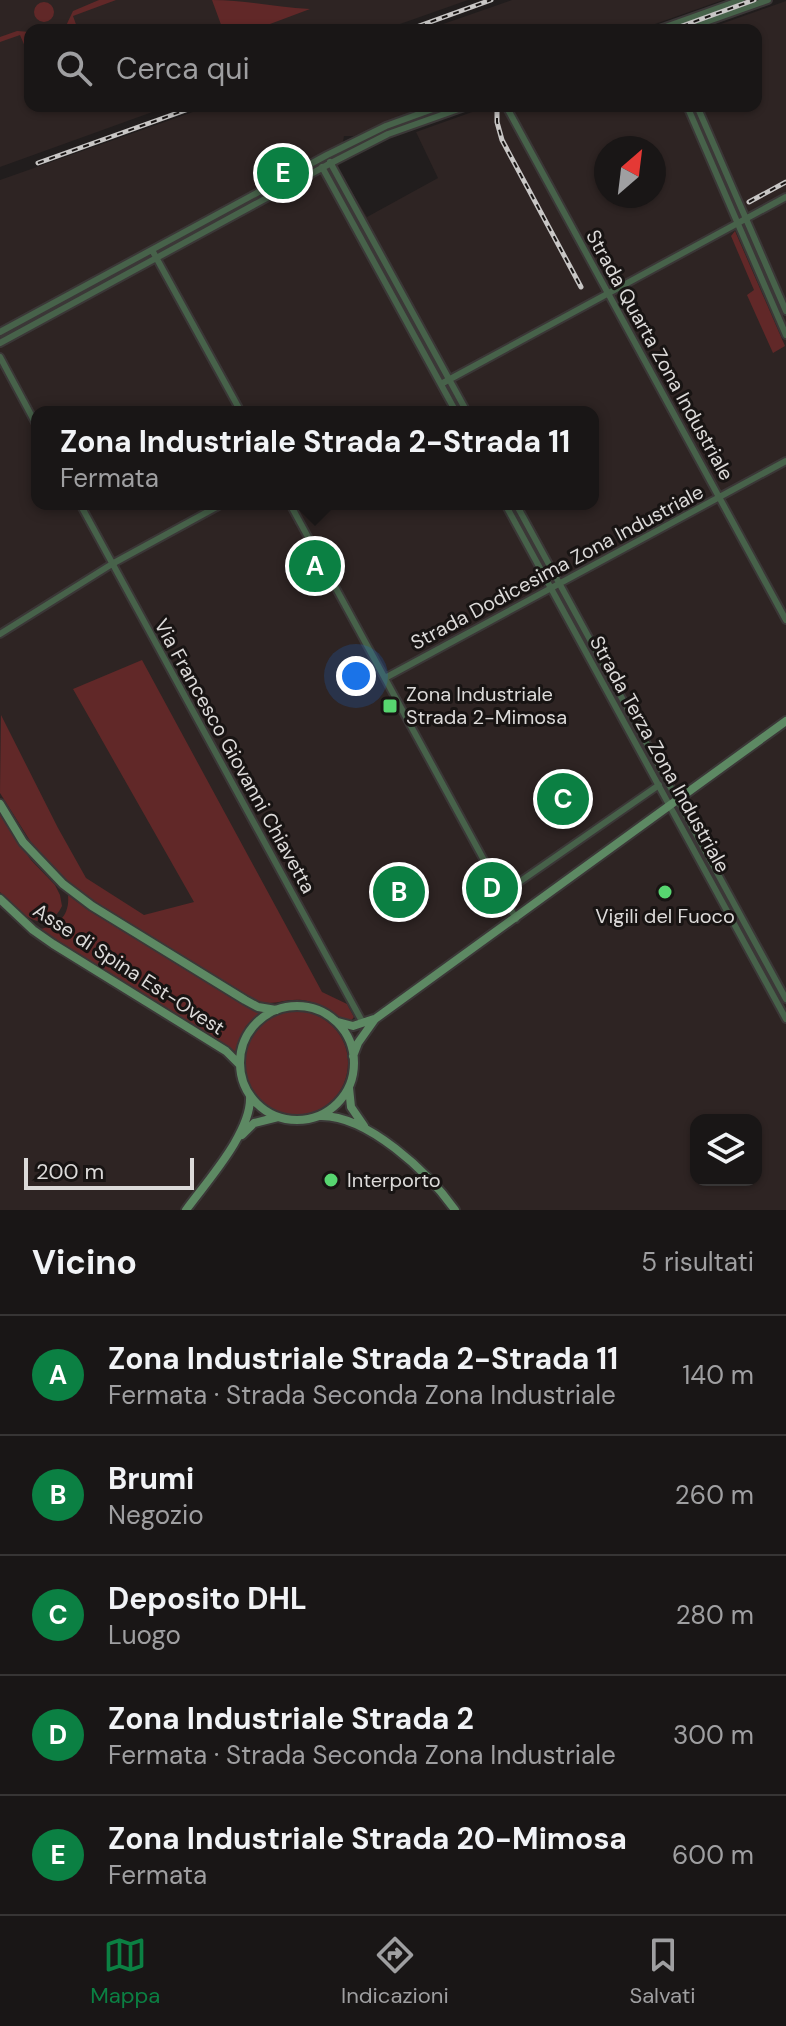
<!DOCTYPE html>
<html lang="it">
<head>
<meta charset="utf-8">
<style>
	body { margin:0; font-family:"DM Sans",sans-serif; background:#262323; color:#f1f3f6 }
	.controls { position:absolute; right:24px; bottom:24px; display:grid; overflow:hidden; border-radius:16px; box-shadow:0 2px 6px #0004 }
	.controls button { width:72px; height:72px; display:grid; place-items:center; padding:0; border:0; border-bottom:2px solid #373535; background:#191616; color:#f1f3f6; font:40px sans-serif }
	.compass { position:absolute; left:594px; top:136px; width:72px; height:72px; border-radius:50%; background:#191616; box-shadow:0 2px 6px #0004; rotate:28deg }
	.scale { position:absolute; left:24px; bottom:20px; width:170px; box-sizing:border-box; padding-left:8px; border:4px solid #dcdad9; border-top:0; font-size:22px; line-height:28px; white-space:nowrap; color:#dcdad9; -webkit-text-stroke:6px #181413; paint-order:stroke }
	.you { position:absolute; left:356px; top:676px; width:28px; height:28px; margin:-20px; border:6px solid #fff; border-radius:50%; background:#1a73e8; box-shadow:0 0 0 12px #1a73e833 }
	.badge { display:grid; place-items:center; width:52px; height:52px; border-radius:50%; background:#0b8043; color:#fff; font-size:26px; font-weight:700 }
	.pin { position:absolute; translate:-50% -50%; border:4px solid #fff; box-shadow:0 2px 8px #0006 }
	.popup { position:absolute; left:31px; top:406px; width:568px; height:104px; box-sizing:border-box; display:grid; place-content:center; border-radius:16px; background:#191616; filter:drop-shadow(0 2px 6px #0005); font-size:26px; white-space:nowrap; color:#9f9fa1 }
	.popup b { font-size:30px; color:#f1f3f6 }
	.popup::after { content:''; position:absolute; left:50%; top:100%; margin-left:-16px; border:16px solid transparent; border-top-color:#191616 }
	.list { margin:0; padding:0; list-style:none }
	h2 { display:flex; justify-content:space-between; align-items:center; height:104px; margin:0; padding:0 32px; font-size:34px }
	h2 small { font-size:26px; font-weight:400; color:#9f9fa1 }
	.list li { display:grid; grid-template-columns:52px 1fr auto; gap:24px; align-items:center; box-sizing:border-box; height:120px; padding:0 32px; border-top:2px solid #373535 }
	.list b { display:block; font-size:30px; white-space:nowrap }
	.list p { margin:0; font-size:26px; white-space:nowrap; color:#9f9fa1 }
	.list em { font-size:26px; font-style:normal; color:#9f9fa1 }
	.icon { flex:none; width:44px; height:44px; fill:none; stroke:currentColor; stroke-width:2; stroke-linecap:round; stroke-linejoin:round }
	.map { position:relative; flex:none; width:786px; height:1210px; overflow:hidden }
	.search { position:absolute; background:#191616; box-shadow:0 2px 6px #0004; left:24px; right:24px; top:24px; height:88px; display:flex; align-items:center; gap:20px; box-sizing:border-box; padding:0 28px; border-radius:16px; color:#9f9fa1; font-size:30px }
	.sheet { height:704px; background:#191616 }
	nav { display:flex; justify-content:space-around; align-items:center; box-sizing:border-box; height:112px; border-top:2px solid #373535; background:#191616; font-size:22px; color:#9f9fa1 }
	nav a { display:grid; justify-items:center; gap:4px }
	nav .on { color:#0b8043 }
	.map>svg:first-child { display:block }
	.built { fill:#2e2423; fill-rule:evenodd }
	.green { fill:#612828 }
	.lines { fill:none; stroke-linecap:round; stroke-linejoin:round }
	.street-casing { stroke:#3b3737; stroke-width:10 }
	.secondary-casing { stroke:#3b3737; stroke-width:12 }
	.street { stroke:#47624a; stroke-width:6 }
	.secondary { stroke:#5d8963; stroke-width:8 }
	.rail-casing { stroke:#c8c6c5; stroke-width:5 }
	.rail { stroke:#181413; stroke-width:2; stroke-dasharray:6; stroke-linecap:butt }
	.poi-dot { fill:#57d670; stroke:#181413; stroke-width:3 }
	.labels { text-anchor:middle; stroke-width:6; stroke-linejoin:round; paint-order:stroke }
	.street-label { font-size:20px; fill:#dcdad9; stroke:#181413 }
	.poi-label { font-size:20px; fill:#dcdad9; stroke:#181413; text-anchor:start }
</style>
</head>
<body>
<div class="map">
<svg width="786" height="1210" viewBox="0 0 786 1210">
	<rect width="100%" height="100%" fill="#211d1d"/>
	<path class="built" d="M0,0H468L383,30H30V106H169L0,167Z
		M512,0H723L638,30H426Z
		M786,1V1210H0V180L210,106H427L354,136H344L338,169L367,217L438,178L416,132L489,106H756V30H704ZM606,148H654V196H606ZM37,412H593V504H37ZM696,1120H756V1180H696Z"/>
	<path class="green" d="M99,0H116L73,16L78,30H64L73,11Z
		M212,0C246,0 276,7 310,9L254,30H223Z
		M34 12a10 10 0 1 1 20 0a10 10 0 1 1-20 0Z
		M17,31L30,32V52L26,49L20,35L0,42V37Z
		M735,231L785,346L773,353L747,295L754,290L731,236Z
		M142,660L322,992L347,1004L354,1017L350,1022C333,1016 321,1002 302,1000C281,998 272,1009 250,998L95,902L63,879L39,855L0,793L1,715L58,828L86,878L144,915L194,902L73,689Z
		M0,814L31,860L55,885L60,895L62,906C45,940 16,910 0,892Z
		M68,895L88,910L259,1013L246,1026L236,1052L39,929C59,926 70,915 68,895Z
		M244 1063a52 52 0 1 1 104 0a52 52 0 1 1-104 0Z"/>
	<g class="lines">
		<defs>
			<path id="street" d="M657,30L741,0
				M683,30L768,0
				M506,106L786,620
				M687,106L786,335
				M697,106L786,311
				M330,162L467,412
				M322,167L456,412
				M152,250L241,412
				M0,332L327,155L386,126L441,106
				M0,343L331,163L388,134L467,106
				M0,357L37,426
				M441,384L786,197
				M80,504L363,1023
				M290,504L516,919
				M505,504L786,1019
				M516,504L786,999
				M0,634L112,564L222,504
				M385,678L786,461
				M502,894L659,785"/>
			<path id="secondary" d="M0,804L23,842L63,884L92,906L245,1000L258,1007L276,1010
				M0,899L33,930L53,944L226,1051L240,1065
				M240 1063a57 57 0 1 1 114 0a57 57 0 1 1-114 0Z
				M338,1022L353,1026L374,1019
				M353,1056L358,1043L375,1019L786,721
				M349,1088L351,1107L364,1126
				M319,1116C367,1114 429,1173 455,1210
				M242,1135L254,1123L278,1117
				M186,1210C207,1181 252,1132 250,1096"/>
		</defs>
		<use href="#street" class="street-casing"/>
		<use href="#secondary" class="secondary-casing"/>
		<use href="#street" class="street"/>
		<use href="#secondary" class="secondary"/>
		<defs>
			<path id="rail" d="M408,30L491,0
				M671,30L754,0
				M497,106V122L502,140L581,287
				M38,163L197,106
				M749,202L786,182"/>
		</defs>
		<use href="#rail" class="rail-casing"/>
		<use href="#rail" class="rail"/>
	</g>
	<g class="poi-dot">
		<rect x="382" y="698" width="16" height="16" rx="4"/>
		<circle cx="665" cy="892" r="8"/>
		<circle cx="331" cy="1180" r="8"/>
	</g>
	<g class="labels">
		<g class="street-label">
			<text transform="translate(660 355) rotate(61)" y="7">Strada Quarta Zona Industriale</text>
			<text transform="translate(557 567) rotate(-28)" y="7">Strada Dodicesima Zona Industriale</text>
			<text transform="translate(660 754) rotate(61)" y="7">Strada Terza Zona Industriale</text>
			<text transform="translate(235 756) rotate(61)" y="7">Via Francesco Giovanni Chiavetta</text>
			<text transform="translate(129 969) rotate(33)" y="7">Asse di Spina Est-Ovest</text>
		</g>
		<g class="poi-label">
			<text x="406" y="701">Zona Industriale<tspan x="406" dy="23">Strada 2-Mimosa</tspan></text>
			<text x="665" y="923" text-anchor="middle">Vigili del Fuoco</text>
			<text x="347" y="1187">Interporto</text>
		</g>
	</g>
</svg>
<div class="controls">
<button><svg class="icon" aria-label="layers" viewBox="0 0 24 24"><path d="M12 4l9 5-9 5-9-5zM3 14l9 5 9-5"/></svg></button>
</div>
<svg class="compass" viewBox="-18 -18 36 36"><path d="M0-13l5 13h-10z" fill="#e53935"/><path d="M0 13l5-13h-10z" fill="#9f9fa1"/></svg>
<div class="scale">200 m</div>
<div class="you"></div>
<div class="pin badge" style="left:315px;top:566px">A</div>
<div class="popup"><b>Zona Industriale Strada 2-Strada 11</b>Fermata</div>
<div class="pin badge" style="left:399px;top:892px">B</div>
<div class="pin badge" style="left:563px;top:799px">C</div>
<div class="pin badge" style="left:492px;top:888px">D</div>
<div class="pin badge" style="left:283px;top:173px">E</div>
<div class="search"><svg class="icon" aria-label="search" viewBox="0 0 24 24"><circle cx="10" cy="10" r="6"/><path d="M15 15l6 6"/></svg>Cerca qui</div>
</div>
<section class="sheet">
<h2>Vicino<small>5 risultati</small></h2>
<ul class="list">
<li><span class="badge">A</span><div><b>Zona Industriale Strada 2-Strada 11</b><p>Fermata · Strada Seconda Zona Industriale</p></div><em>140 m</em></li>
<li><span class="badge">B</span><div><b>Brumi</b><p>Negozio</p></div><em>260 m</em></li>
<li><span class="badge">C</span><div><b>Deposito DHL</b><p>Luogo</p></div><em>280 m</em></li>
<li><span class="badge">D</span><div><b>Zona Industriale Strada 2</b><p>Fermata · Strada Seconda Zona Industriale</p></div><em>300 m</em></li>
<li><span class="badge">E</span><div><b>Zona Industriale Strada 20-Mimosa</b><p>Fermata</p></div><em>600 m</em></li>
</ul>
</section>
<nav>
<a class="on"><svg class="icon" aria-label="map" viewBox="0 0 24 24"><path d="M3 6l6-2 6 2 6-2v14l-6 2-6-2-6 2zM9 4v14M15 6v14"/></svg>Mappa</a>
<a><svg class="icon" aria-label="directions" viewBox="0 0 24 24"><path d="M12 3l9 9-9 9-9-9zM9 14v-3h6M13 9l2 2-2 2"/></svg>Indicazioni</a>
<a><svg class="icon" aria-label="saved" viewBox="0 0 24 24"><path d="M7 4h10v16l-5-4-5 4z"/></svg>Salvati</a>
</nav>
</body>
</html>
